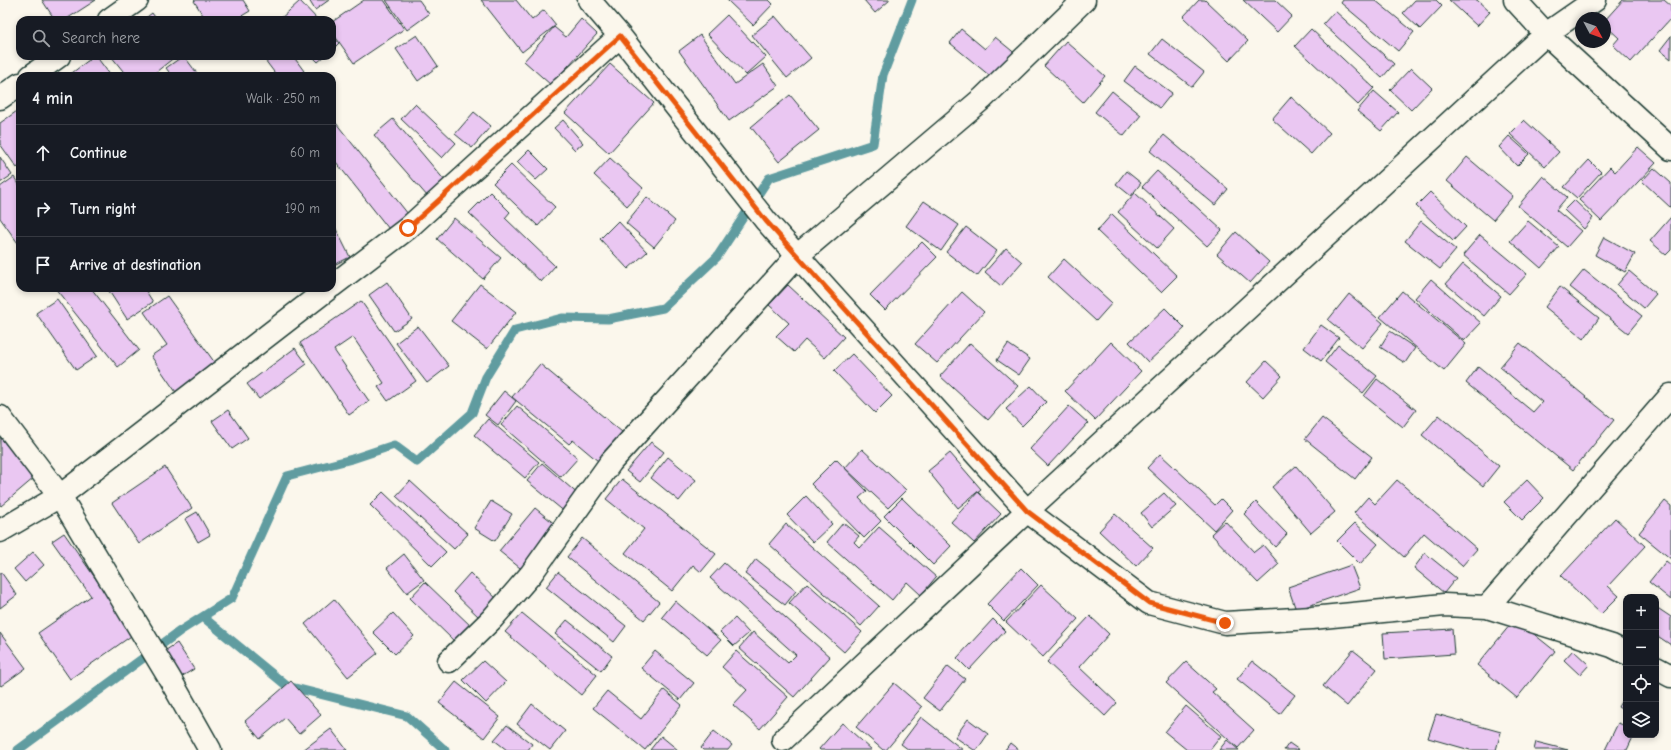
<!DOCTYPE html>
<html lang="en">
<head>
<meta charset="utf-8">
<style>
	body { margin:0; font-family:"Comic Neue",sans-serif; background:#20242c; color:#f1f3f6 }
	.controls { position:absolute; right:12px; bottom:12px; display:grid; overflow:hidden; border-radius:8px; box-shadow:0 2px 6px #0003 }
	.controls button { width:36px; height:36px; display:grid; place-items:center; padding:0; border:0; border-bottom:1px solid #363941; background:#171b24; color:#f1f3f6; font:20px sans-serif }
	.compass { position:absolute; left:1575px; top:12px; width:36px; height:36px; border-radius:50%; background:#171b24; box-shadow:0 2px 6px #0003; rotate:131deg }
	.stop { position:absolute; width:12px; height:12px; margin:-9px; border:3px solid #ea580c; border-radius:50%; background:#fff }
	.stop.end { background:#ea580c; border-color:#fff; box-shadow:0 1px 4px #0008 }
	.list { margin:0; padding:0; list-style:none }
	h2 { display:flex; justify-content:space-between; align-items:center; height:52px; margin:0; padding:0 16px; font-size:17px }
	h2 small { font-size:13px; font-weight:400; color:#9ea1a6 }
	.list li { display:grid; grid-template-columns:26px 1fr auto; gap:12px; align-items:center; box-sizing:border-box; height:56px; padding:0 16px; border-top:1px solid #363941 }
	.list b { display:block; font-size:15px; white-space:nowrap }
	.list em { font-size:13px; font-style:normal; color:#9ea1a6 }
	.icon { flex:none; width:22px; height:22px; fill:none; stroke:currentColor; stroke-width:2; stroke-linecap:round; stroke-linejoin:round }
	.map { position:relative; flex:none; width:1671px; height:750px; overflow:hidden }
	.search { position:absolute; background:#171b24; box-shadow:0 2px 6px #0003; left:16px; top:16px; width:320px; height:44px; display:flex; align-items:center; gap:10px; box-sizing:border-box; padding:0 14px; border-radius:12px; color:#9ea1a6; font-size:15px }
	.panel { position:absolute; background:#171b24; box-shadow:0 2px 6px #0003; left:16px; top:72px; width:320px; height:220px; border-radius:12px }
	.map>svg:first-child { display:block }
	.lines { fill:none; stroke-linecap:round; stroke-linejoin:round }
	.stream { stroke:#609ca0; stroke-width:9 }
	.building { fill:#eac7f2; stroke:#1f3d34 }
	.minor-casing { stroke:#1f3d34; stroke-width:25 }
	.minor { stroke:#fbf7ec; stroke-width:22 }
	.route { stroke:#ea580c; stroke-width:5 }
</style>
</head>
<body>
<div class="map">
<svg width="1671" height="750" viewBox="0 0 1671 750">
	<rect width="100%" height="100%" fill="#fbf7ec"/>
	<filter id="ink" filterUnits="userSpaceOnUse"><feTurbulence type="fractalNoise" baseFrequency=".025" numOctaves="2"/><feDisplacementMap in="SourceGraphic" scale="8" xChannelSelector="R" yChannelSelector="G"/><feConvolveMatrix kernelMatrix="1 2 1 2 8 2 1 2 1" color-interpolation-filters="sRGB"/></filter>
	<g filter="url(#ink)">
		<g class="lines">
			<path class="stream" d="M203,617L287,686L407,716L445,750
				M18,750L180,631L232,598L287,476L352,459L394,445L417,462L472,413L486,377L515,330L562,318L608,319L663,308L717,257L769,178L873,144L883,75L912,0"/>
		</g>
		<path class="building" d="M42,0H96L65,20H55Z
			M195,0H243L250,11L235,20H206L194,1Z
			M309,0H329L315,10Z
			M364,0H384L404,29L354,63L332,32V22Z
			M386,0H419L429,14L407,30Z
			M481,0H516L532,20L544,10L556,25L522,52Z
			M727,0H769L773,4L753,25Z
			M864,0H890L875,13Z
			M1199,0H1205L1248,41L1229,61L1183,17Z
			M1243,0H1275L1292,16L1277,32Z
			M1343,0H1375L1414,32L1398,51L1341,3Z
			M1415,0H1436L1442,6L1420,29L1403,13Z
			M1449,0H1477L1490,12L1477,26Z
			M1623,0H1664L1671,6V18L1631,62L1613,45L1619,38L1605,25V20Z
			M300,1L318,20H279Z
			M1335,11L1394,64L1382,78L1323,24Z
			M152,13L157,20H143Z
			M727,15L766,57L746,75L707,34Z
			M775,16L811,58L787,78L752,35Z
			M581,19L597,34L551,85L524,61L554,27L566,37Z
			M961,29L985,49L995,37L1017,55L996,81L950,43Z
			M1311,29L1374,88L1358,105L1295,46Z
			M332,35L339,43L332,50Z
			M417,35L438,66L418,81L396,49Z
			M700,35L735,84L763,64L778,86L729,121L679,51Z
			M1671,36V59L1660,50Z
			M1162,39L1204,72L1192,87L1150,54Z
			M1066,41L1105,76L1083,102L1044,66Z
			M94,56H96L111,76H68Z
			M111,56H176L151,76H127Z
			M183,56H184L199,76H172L166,68Z
			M262,56H293L304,71L297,76H277Z
			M312,56H325L318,62Z
			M610,64L654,103L609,153L565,113Z
			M1135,66L1172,93L1160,108L1124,81Z
			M1411,68L1432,88L1411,110L1390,90Z
			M1112,91L1141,115L1124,136L1095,112Z
			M1374,91L1398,112L1381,131L1357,111Z
			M790,95L819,130L779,162L751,127Z
			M1291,97L1330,133L1311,154L1272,119Z
			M415,104L456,143L442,158L401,119Z
			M20,109V165L17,168L0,144V123Z
			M474,112L491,126L472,148L455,134Z
			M332,118L408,214L389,229L332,157Z
			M393,119L446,182L428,197L374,135Z
			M563,120L583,143L575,150L554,128Z
			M1524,120L1559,152L1545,167L1510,134Z
			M1164,135L1228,189L1215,205L1150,151Z
			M1509,136L1529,154L1517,166L1499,147Z
			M1638,147L1656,163L1601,221L1579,200L1610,167L1615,172Z
			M529,150L548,169L536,180L517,162Z
			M0,157L12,175L0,183Z
			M1467,157L1513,196L1493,220L1447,181Z
			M610,158L643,188L627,206L594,175Z
			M1589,160L1601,172L1577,198L1564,187Z
			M511,165L555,207L538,226L493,183Z
			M1654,168L1671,183V208L1642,181Z
			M1126,171L1141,183L1131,196L1116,184Z
			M1157,171L1222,230L1207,246L1142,187Z
			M1543,176L1567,197L1556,210L1581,231L1567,247L1518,206Z
			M14,177L20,186V246L0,218V187Z
			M490,192L510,212L505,218L555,266L541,282L469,213Z
			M1430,192L1466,227L1453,241L1416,206Z
			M1135,193L1174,229L1157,248L1118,212Z
			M647,197L675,221L654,247L626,223Z
			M1574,200L1593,218L1584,229L1564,210Z
			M924,201L959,225L941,251L906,226Z
			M1112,214L1177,276L1161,292L1097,231Z
			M1671,217V250L1666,255L1650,241Z
			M454,218L501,258L483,279L437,239Z
			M332,221L350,257L332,266Z
			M618,221L647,252L628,269L600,239Z
			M1421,221L1456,250L1440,269L1405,241Z
			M1528,221L1559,247L1541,268L1510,241Z
			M966,227L997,251L977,276L946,252Z
			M1236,232L1269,262L1250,283L1217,254Z
			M1480,235L1527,274L1509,294L1463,255Z
			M1604,237L1635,254L1625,272L1595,255Z
			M922,242L937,257L885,310L870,295Z
			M1006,248L1022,262L1001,286L985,272Z
			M1064,259L1112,303L1096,321L1048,277Z
			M1463,264L1501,296L1484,316L1446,284Z
			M1584,270L1642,316L1628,333L1570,287Z
			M1629,271L1656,294L1644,308L1617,285Z
			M1431,279L1481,323L1464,341L1415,298Z
			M387,282L412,319L394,331L369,295Z
			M480,284L516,312L487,349L451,321Z
			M788,285L844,337L825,358L805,340L794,352L776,336L789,323L769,305Z
			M1560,287L1599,318L1584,339L1545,307Z
			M55,288H91L139,350L118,367Z
			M107,288H144L153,302L127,319Z
			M1402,291L1466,344L1444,371L1380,317Z
			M962,292L984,312L937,363L915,344Z
			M1349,294L1383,323L1362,348L1328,320Z
			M167,296L220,370L180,398L151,356L167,345L144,312Z
			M57,299L97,356L76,370L36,313Z
			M361,301L416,381L388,401L378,387L384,383L353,337L334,350L369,401L349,415L300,343Z
			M1165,308L1185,328L1148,362L1129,342Z
			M1321,325L1339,338L1321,361L1304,348Z
			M418,326L449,366L427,383L396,343Z
			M1390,331L1415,348L1405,363L1380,347Z
			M1111,342L1141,371L1095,420L1065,391Z
			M970,343L1018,386L988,420L940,376Z
			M1520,343L1614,420L1573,470L1466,383L1478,367L1533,412L1542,402L1500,367Z
			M1008,344L1030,359L1019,375L997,360Z
			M1338,345L1377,376L1363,393L1325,362Z
			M295,348L307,364L259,399L247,384Z
			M852,354L892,396L875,413L834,371Z
			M1266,361L1282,376L1263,397L1247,382Z
			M540,364L622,432L598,461L573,440L569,444L512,397Z
			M1377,379L1416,410L1403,427L1364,396Z
			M1031,386L1046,402L1022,426L1006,409Z
			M504,391L516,401L498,425L485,415Z
			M517,406L578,458L561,477L501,425Z
			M1069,406L1088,423L1048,466L1030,449Z
			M228,410L248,438L232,449L212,421Z
			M1439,415L1499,466L1483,486L1422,435Z
			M1322,418L1372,457L1355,479L1305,439Z
			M488,419L539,462L525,478L474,435Z
			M0,437L34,478L1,506L0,505Z
			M651,442L664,452L640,482L626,471Z
			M862,449L906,490L888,508L845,468Z
			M950,453L981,489L958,508L928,471Z
			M1160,454L1215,505L1221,499L1232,510L1214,530L1147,468Z
			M668,457L696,480L679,501L651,478Z
			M836,459L867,491L859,498L881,521L864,538L811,484Z
			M542,463L580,496L566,513L527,481Z
			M1296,466L1335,512L1311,533L1272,487Z
			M165,467L192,508L139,544L112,503Z
			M622,479L716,554L701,572L693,565L672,591L625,553L644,529L606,499Z
			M1397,480L1477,549L1462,566L1424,533L1404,557L1354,513L1368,497L1375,504Z
			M1527,480L1544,498L1522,520L1504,502Z
			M410,481L468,534L454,549L396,496Z
			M383,492L446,552L432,566L370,505Z
			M978,492L1001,514L974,543L951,522Z
			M1164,493L1176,506L1152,527L1141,513Z
			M806,496L832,524L813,542L787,515Z
			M902,498L951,546L933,565L884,516Z
			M491,501L512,514L495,541L474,528Z
			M1665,501L1671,506V559L1639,533Z
			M1256,502L1287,534L1275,547L1244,514Z
			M535,508L561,529L525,572L499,551Z
			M197,512L210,535L198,542L185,519Z
			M1115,514L1153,548L1136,566L1099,531Z
			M1615,518L1645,546L1608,586L1619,596L1601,614L1561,576Z
			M1225,521L1254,552L1263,545L1279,564L1258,583L1211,534Z
			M843,523L859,536L854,542L860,548L879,527L936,577L921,595L907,582L892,600L827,542Z
			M1355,523L1378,544L1360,564L1337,541Z
			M786,524L879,606L861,626L769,544Z
			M64,533L134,634L70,679L38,633L91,596L52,541Z
			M582,538L659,602L644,620L567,557Z
			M33,552L44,565L25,582L14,569Z
			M1425,553L1456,578L1444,593L1414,568Z
			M404,554L424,580L407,593L387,568Z
			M756,559L796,591L785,605L745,574Z
			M1666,561L1671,565V600L1649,582Z
			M724,563L830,657L794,697L739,648L753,632L788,663L796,655L710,578Z
			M1351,565L1360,588L1296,610L1288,587Z
			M1021,568L1038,585L1004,621L987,604Z
			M1,572L17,595L0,608V573Z
			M558,572L626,626L614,642L546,587Z
			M470,573L499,601L481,619L453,592Z
			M425,582L473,628L457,644L410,598Z
			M807,583L862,632L844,652L789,603Z
			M1041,585L1078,619L1043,657L1006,622Z
			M334,599L378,653L348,677L305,624Z
			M675,601L721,640L707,655L662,617Z
			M1656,607L1671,617V645L1656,635Z
			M393,613L414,636L395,654L373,632Z
			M522,613L597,675L581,695L505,632Z
			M1090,616L1109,634L1079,667L1117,703L1105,716L1047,662Z
			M735,618L749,633L734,646L720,632Z
			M993,619L1005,631L969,670L957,658Z
			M1515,619L1555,651L1517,698L1477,665Z
			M567,620L612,656L601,671L555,634Z
			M1452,629L1454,654L1385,659L1383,633Z
			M0,633L26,668L1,686L0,685Z
			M177,643L194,669L168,685L152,659Z
			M1353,650L1377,669L1347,706L1323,686Z
			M1573,650L1589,665L1580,675L1564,660Z
			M655,651L694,683L680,700L641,668Z
			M736,651L788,697L760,729L733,705L747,690L722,667Z
			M483,661L506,682L486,703L463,680Z
			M1252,661L1295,695L1280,714L1237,679Z
			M1186,662L1216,689L1212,692L1254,730L1238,748L1166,683Z
			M948,666L965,679L940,711L923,698Z
			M291,681L321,715L299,734L285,718L260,739L245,721Z
			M456,682L500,717L484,738L439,703Z
			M894,683L922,707L886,750H883L856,727Z
			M664,690L682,705L645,750L593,708L607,691L641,719Z
			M1626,693V712L1618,707Z
			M532,704L565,731L550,750L517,724Z
			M1186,706L1221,736L1210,750H1187L1165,732Z
			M1436,714L1501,732L1496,750H1470L1428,738Z
			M921,717L963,750H909L901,744Z
			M968,719L988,734L977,750H974L955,737Z
			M842,723L872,750H820L819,749Z
			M1618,723L1626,726V735H1634L1627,750H1605Z
			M507,725L532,744L528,750H507L494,740Z
			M331,729L347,750H303Z
			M714,731L732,745L728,750H703L701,748Z
			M661,736L678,750H650Z
			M1227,740L1239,750H1219Z
			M1536,742L1568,750H1534Z
			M1010,743L1019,750H1005Z
			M1289,743L1299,750H1284Z"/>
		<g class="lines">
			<defs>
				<path id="minor" d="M589,0L620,36L766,221L1027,511L1149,603L1225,623L1312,618L1444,605L1487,607L1612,646L1626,653
					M1515,0L1546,34L1671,149
					M109,20L137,0
					M31,76L59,56
					M0,98L20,84
					M332,286L408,228L620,36
					M0,417L60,496L170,679L210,750
					M0,531L60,496L329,288
					M1487,607L1671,395
					M449,661L492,619L531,574L611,462L797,256L983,98L1084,0
					M1656,668L1671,676
					M783,740L1027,511L1546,34L1595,0"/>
			</defs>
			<use href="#minor" class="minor-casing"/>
			<use href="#minor" class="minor"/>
		</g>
	</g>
	<g class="lines" filter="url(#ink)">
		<path class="route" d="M408,228L620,36L766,221L1027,511L1149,603L1225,623"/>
	</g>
</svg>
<div class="controls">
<button>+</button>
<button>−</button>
<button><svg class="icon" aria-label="locate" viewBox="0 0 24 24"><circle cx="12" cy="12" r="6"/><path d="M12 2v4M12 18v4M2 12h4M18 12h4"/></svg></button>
<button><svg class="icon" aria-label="layers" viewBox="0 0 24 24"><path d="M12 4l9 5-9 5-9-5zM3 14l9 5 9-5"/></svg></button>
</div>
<svg class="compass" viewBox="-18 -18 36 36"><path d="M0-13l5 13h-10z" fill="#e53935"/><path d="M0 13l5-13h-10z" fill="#9ea1a6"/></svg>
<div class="stop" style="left:408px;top:228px"></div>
<div class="stop end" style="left:1225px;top:623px"></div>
<div class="search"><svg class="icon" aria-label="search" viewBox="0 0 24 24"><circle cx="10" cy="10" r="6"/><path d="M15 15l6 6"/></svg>Search here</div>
<section class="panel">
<h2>4 min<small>Walk · 250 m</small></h2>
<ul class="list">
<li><svg class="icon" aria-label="ahead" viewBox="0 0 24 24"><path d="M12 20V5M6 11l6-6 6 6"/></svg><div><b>Continue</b></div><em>60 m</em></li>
<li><svg class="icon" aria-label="right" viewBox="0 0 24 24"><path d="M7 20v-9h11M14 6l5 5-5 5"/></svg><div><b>Turn right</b></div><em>190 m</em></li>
<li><svg class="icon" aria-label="arrive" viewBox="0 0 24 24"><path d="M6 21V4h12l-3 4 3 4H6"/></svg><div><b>Arrive at destination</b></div></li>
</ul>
</section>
</div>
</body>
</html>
